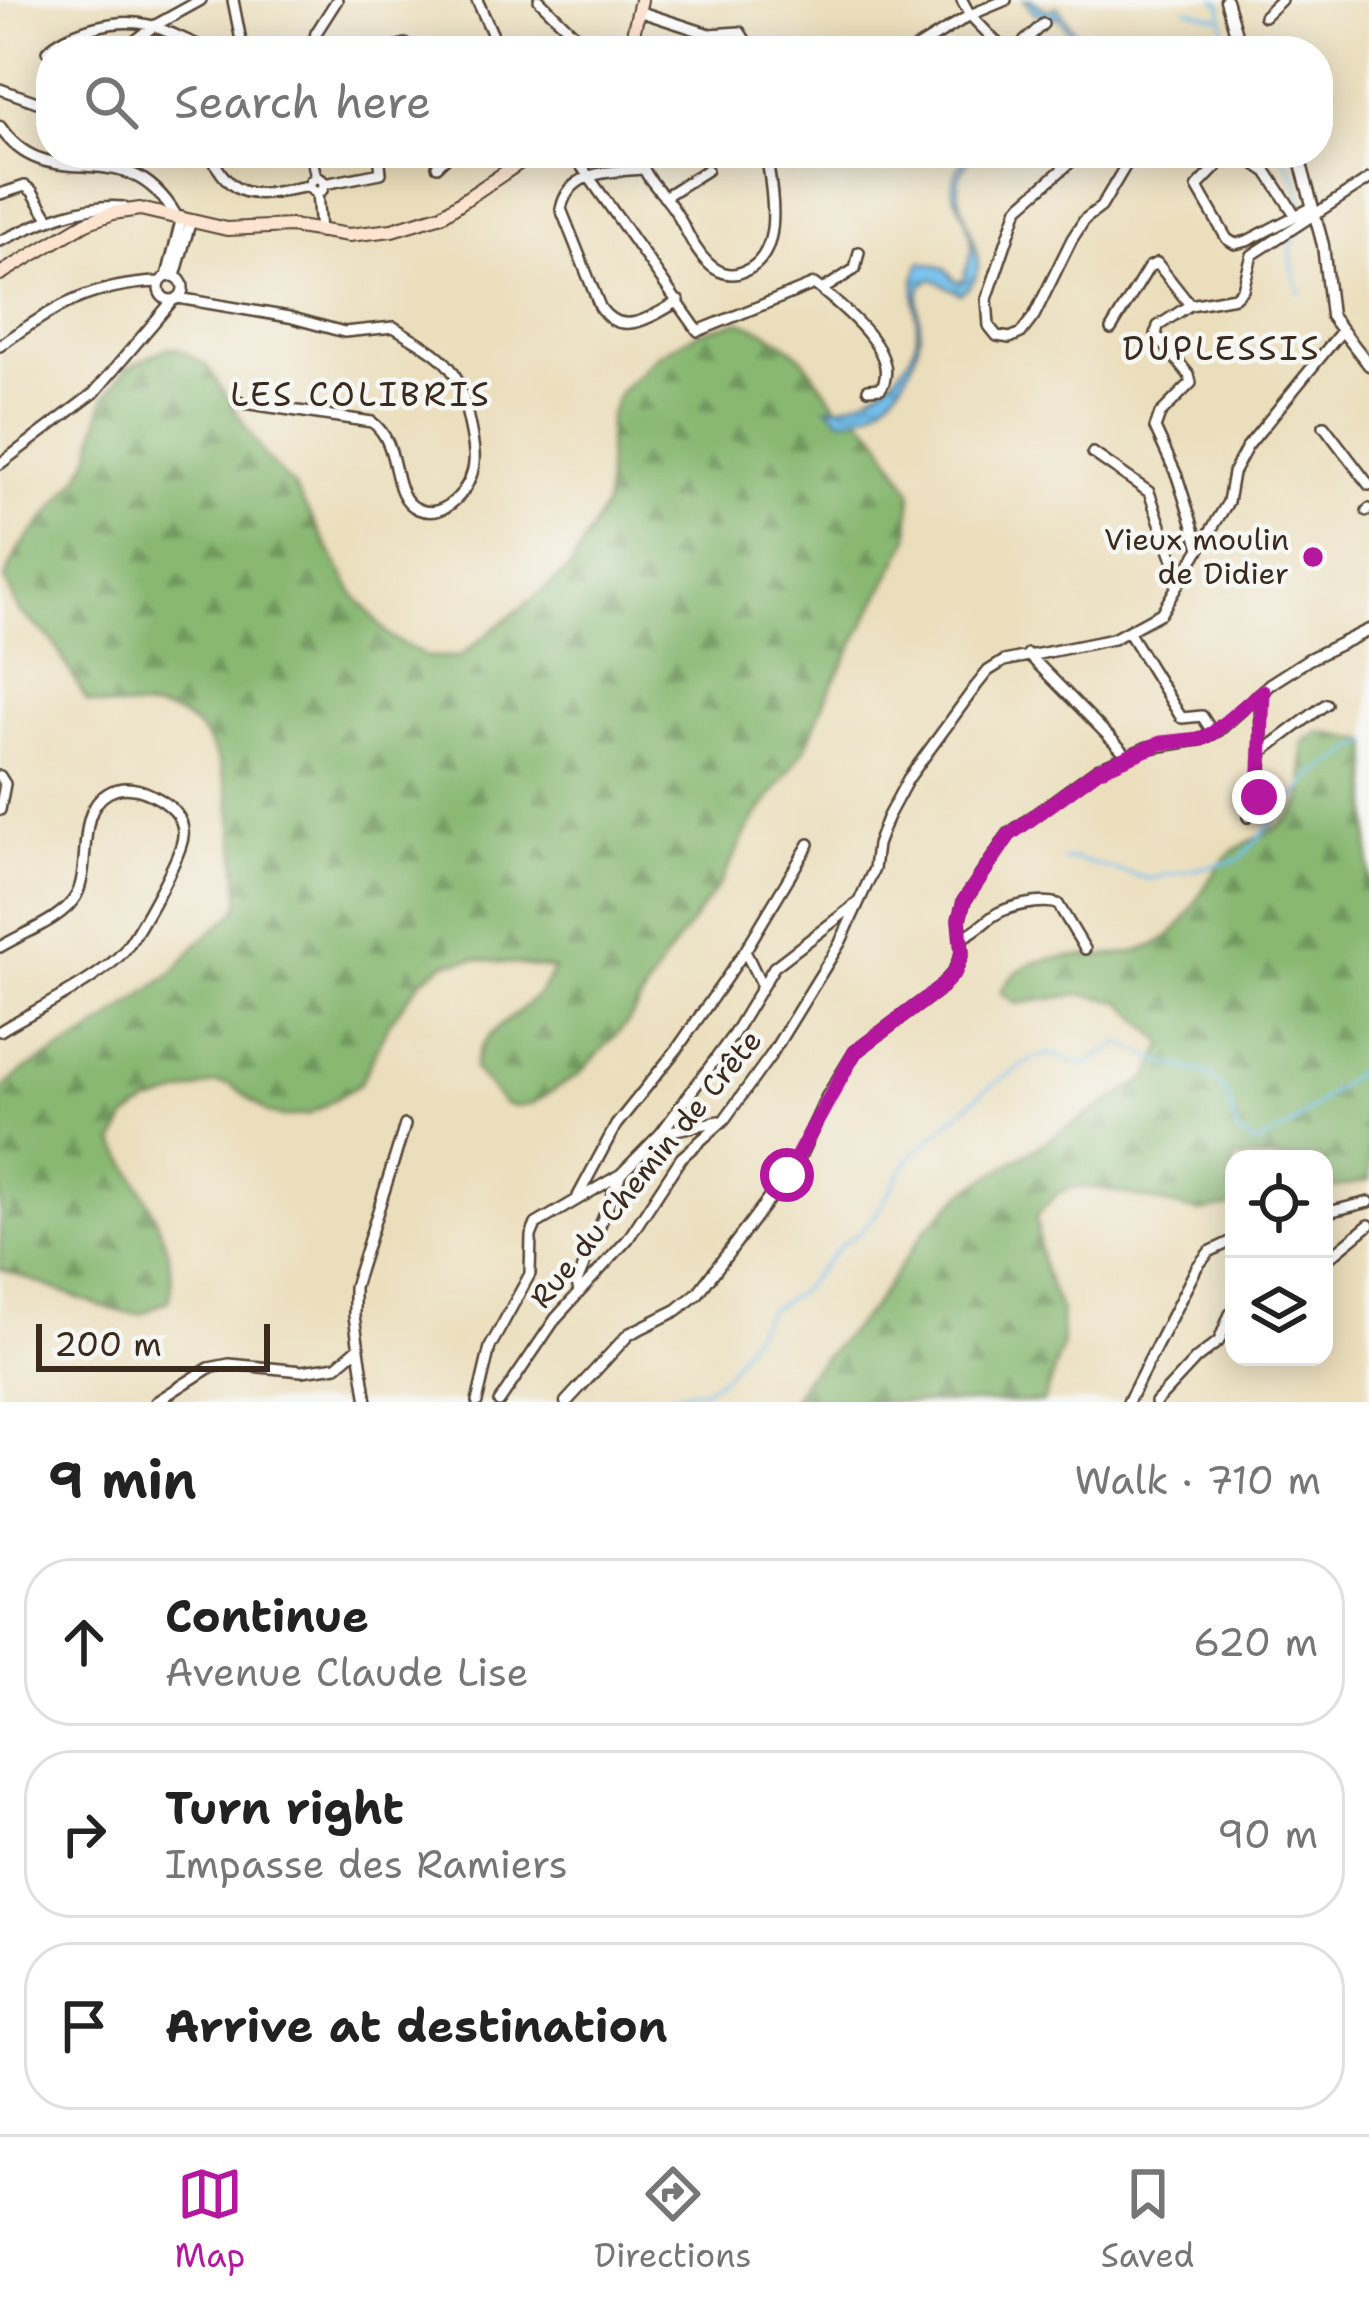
<!DOCTYPE html>
<html lang="en">
<head>
<meta charset="utf-8">
<style>
	body { margin:0; font-family:"Shantell Sans",sans-serif; background:#f6f6f6; color:#222 }
	.controls { position:absolute; right:36px; bottom:36px; display:grid; overflow:hidden; border-radius:24px; box-shadow:0 6px 30px #0003 }
	.controls button { width:108px; height:108px; display:grid; place-items:center; padding:0; border:0; border-bottom:3px solid #e0e0e0; background:#fff; color:#222; font:60px sans-serif }
	.scale { position:absolute; left:36px; bottom:30px; width:234px; box-sizing:border-box; padding-left:12px; border:6px solid #3b2a1e; border-top:0; font-size:33px; line-height:42px; white-space:nowrap; color:#3b2a1e; -webkit-text-stroke:9px #f6f6f2; paint-order:stroke }
	.stop { position:absolute; width:36px; height:36px; margin:-27px; border:9px solid #b5179e; border-radius:50%; background:#fff }
	.stop.end { background:#b5179e; border-color:#fff; box-shadow:0 3px 12px #0008 }
	.list { margin:0; padding:0; list-style:none }
	h2 { display:flex; justify-content:space-between; align-items:center; height:156px; margin:0; padding:0 48px; font-size:51px }
	h2 small { font-size:39px; font-weight:400; color:#767676 }
	.list li { display:grid; grid-template-columns:78px 1fr auto; gap:36px; align-items:center; box-sizing:border-box; height:168px; margin:0 24px 24px; padding:0 24px; border:3px solid #e0e0e0; border-radius:48px }
	.list b { display:block; font-size:45px; white-space:nowrap }
	.list p { margin:0; font-size:39px; white-space:nowrap; color:#767676 }
	.list em { font-size:39px; font-style:normal; color:#767676 }
	.icon { flex:none; width:66px; height:66px; fill:none; stroke:currentColor; stroke-width:2; stroke-linecap:round; stroke-linejoin:round }
	.map { position:relative; flex:none; width:1369px; height:1402px; overflow:hidden }
	.search { position:absolute; background:#fff; box-shadow:0 6px 30px #0003; left:36px; right:36px; top:36px; height:132px; display:flex; align-items:center; gap:30px; box-sizing:border-box; padding:0 42px; border-radius:48px; color:#767676; font-size:45px }
	.sheet { height:732px; background:#fff }
	nav { display:flex; justify-content:space-around; align-items:center; box-sizing:border-box; height:168px; border-top:3px solid #e0e0e0; background:#fff; font-size:33px; color:#767676 }
	nav a { display:grid; justify-items:center; gap:6px }
	nav .on { color:#b5179e }
	.map>svg:first-child { display:block }
	.forest { fill:url(#forest-firs); stroke:#627148; stroke-width:3 }
	.water { fill:url(#water-waves); stroke:#587686; stroke-width:3 }
	.lines { fill:none; stroke-linecap:round; stroke-linejoin:round }
	.stream { stroke:#74c1ee; stroke-width:3 }
	.minor-casing { stroke:#554536; stroke-width:14 }
	.tertiary-casing { stroke:#554536; stroke-width:15 }
	.secondary-casing { stroke:#554536; stroke-width:16 }
	.minor { stroke:#fff; stroke-width:9 }
	.tertiary { stroke:#fff; stroke-width:10 }
	.secondary { stroke:#fde4d0; stroke-width:12 }
	.route { stroke:#b5179e; stroke-width:15 }
	.poi-dot { fill:#b5179e; stroke:#f6f6f2; stroke-width:4.5 }
	.labels { text-anchor:middle; stroke-width:9; stroke-linejoin:round; paint-order:stroke }
	.poi-label { font-size:30px; fill:#3b2a1e; stroke:#f6f6f2; text-anchor:end }
	.street-label { font-size:30px; fill:#3b2a1e; stroke:#f6f6f2 }
	.neighbourhood-label { font-size:33px; letter-spacing:3px; fill:#3b2a1e; stroke:#f6f6f2 }
</style>
</head>
<body>
<div class="map">
<svg width="1369" height="1402" viewBox="0 0 1369 1402">
	<defs>
		<pattern id="forest-firs" width="22" height="20" patternUnits="userSpaceOnUse" patternTransform="scale(3)"><rect width="22" height="20" fill="#88b872"/><path d="M5 1l3.5 6h-7zM16 11l3.5 6h-7z" fill="#70965d"/></pattern>
		<pattern id="water-waves" width="16" height="10" patternUnits="userSpaceOnUse" patternTransform="scale(3)"><rect width="16" height="10" fill="#74c1ee"/><path d="M0 5q4-4 8 0t8 0" fill="none" stroke="#609dc0"/></pattern>
	</defs>
	<rect width="100%" height="100%" fill="#f6f6f2"/>
	<filter id="ink" filterUnits="userSpaceOnUse"><feTurbulence type="fractalNoise" baseFrequency=".00833" numOctaves="2"/><feDisplacementMap in="SourceGraphic" scale="24" xChannelSelector="R" yChannelSelector="G"/><feConvolveMatrix kernelMatrix="1 2 1 2 8 2 1 2 1" color-interpolation-filters="sRGB"/></filter>
	<filter id="wash" filterUnits="userSpaceOnUse"><feTurbulence type="fractalNoise" baseFrequency=".004" numOctaves="4" result="noise"/><feDisplacementMap in="SourceGraphic" scale="48" xChannelSelector="R" yChannelSelector="G"/><feGaussianBlur stdDeviation="2.7" result="paint"/><feColorMatrix in="noise" values="0 0 0 0 0 0 0 0 0 0 0 0 0 0 0 0 0 1.4 0 .05"/><feComposite in="paint" operator="in"/></filter>
	<g filter="url(#wash)">
		<rect width="100%" height="100%" fill="#ebdebc"/>
		<path class="forest" d="M740,321L769,333L801,356L837,406L863,420L878,436L911,491L909,539L826,697L805,749L749,827L721,882L664,960L628,1022L579,1074L531,1104L517,1107L504,1104L474,1069C479,1030 514,1021 538,994C544,987 549,977 554,969L474,959L446,963L422,979L389,1023L360,1084L310,1114L283,1117L268,1113L231,1085L216,1083L147,1104L126,1119L115,1143C138,1181 183,1255 169,1300C161,1303 150,1311 142,1313C114,1318 34,1278 0,1269V1091L23,1071L87,1036L174,972L198,943L235,912L240,901C234,846 237,730 170,712C142,705 115,711 87,701L52,640L19,611L5,579L19,549L79,478L90,457L104,399L127,368L167,348L178,349L206,365L266,458L294,487L354,594L390,637L427,657H459L570,569L606,503L609,418L619,393L658,355L699,332Z
			M1320,732L1369,741V1180L1324,1190V1159H1234V1206L1200,1212L1101,1188L1073,1187L1058,1193L1036,1216L1042,1265L1061,1312L1062,1347L1043,1402H791L806,1377L871,1309L926,1229L966,1191L1149,1077L1164,1043L1122,1002L1081,994L1016,1004L1001,993C1025,941 1096,964 1142,950C1190,936 1195,891 1226,858C1245,837 1287,831 1300,805C1308,788 1300,761 1304,742Z"/>
		<path class="water" d="M1024,0H1032L1046,10L1058,7L1076,33L1062,51H1054L1069,31L1060,18L1036,14Z
			M966,153H972C969,161 961,170 959,178C950,213 1005,267 960,294L933,279C924,283 922,282 919,292C915,304 921,318 920,331C917,372 883,418 841,419L827,407C867,407 919,369 917,326C916,306 910,279 921,262L945,268L955,281H963C967,263 975,253 970,234C961,192 939,200 966,153Z"/>
		<g class="lines">
			<path class="stream" d="M1216,0L1221,4L1227,44L1233,51
				M1186,9L1219,18
				M1282,153L1296,179L1302,207
				M1300,293C1294,272 1282,245 1301,229
				M1064,860L1074,859L1149,879L1239,860L1314,775L1369,741
				M649,1402L691,1390L703,1391L726,1374L768,1311L799,1292L842,1244L858,1234L877,1213L910,1157L985,1090L1036,1057L1051,1054L1084,1065L1121,1043L1166,1064L1209,1074L1227,1095L1238,1133L1257,1144L1291,1126L1369,1062"/>
		</g>
	</g>
	<g filter="url(#ink)">
		<g class="lines">
			<defs>
				<path id="minor" d="M233,0L243,51
					M477,0L500,51
					M539,0L591,51
					M962,0L970,15L1005,51
					M638,11L709,34L740,32L752,51
					M1264,16L1281,0
					M47,51C70,30 118,17 149,25C170,31 192,44 213,51
					M122,51L154,26L201,0
					M311,51L316,33L337,0
					M385,51L405,44L423,51
					M912,51L970,15L1006,0
					M1014,51L1043,24
					M0,89L51,107
					M210,153C234,207 260,194 310,186
					M311,153L316,178
					M572,153L698,331L814,284C840,305 903,353 881,388L868,389
					M640,153C641,176 660,189 673,208C685,225 692,248 708,263C717,272 730,277 742,272C787,257 771,187 766,153
					M951,153L953,155
					M1081,153L1018,208L987,299L989,326L997,336L1010,338L1021,333L1034,316L1072,239L1085,219L1101,207L1133,153
					M437,166L451,153
					M641,169C609,172 569,170 561,209L600,307C621,340 654,315 679,301
					M310 185a7 7 0 1 1 14 0a7 7 0 1 1-14 0Z
					M324,184L381,173L379,153
					M317,192L320,232
					M0,194L25,186L32,191L50,220
					M664,197L707,170
					M1294,213L1267,172L1242,155L1223,160L1197,187L1227,239L1235,244L1247,241L1311,208
					M0,241C38,224 81,203 123,207
					M159 288a12 12 0 1 1 24 0a12 12 0 1 1-24 0Z
					M167,276L182,217
					M175,276L191,220
					M822,290L855,269L859,252
					M178,298L289,317L344,332L394,327C413,340 440,352 453,372C462,386 476,446 474,463C472,488 445,521 418,509C388,496 403,445 372,422L237,402
					M1111,329L1149,267L1157,263L1190,305
					M0,346C52,307 93,284 160,282
					M1324,426L1369,485
					M1093,453L1149,492L1175,565L1176,586
					M0,464L94,393L173,300
					M1367,511L1369,509
					M1200,548L1177,476L1155,428L1160,414L1191,383L1189,375L1156,335L1158,326L1190,305L1235,297L1243,289L1252,255L1369,179
					M1129,633L1179,714L1182,718L1202,716L1213,733
					M1028,654L1128,756
					M1263,691L1260,705L1262,752L1326,704
					M0,776L5,784L0,810
					M1248,817L1259,797L1262,752
					M961,938C975,932 981,925 993,916C1007,906 1041,899 1058,904L1085,949
					M0,947C23,933 63,919 76,896C92,867 75,812 108,793C122,785 138,788 152,795C168,803 185,816 183,836C182,856 137,934 124,951C99,980 34,1010 0,1031
					M745,951L761,984
					M661,1133L719,1121
					M578,1196L616,1125L677,1049L745,951L809,844
					M1324,1213L1369,1202
					M1324,1262L1369,1225
					M579,1292L577,1282L621,1174L661,1133L733,1035L774,967L856,904
					M156,1402L209,1368L229,1364L302,1371L337,1366L359,1347
					M367,1402L354,1316V1287L405,1125
					M477,1402L490,1347L530,1274L531,1236L536,1224L621,1174
					M499,1402L556,1318L628,1239L681,1158L724,1120L771,1055L840,943L874,869L877,845L887,818L908,779L976,686L988,671L1004,661L1113,639L1161,613L1228,502L1233,473L1247,447L1341,332
					M1128,1402L1197,1267L1209,1252L1234,1240
					M1156,1402L1196,1359L1219,1341L1230,1314"/>
				<path id="tertiary" d="M1226,0L1241,51
					M0,127C50,201 125,127 176,216
					M1298,153L1323,245L1331,316L1369,365
					M566,1402L629,1334L677,1310L698,1293L798,1160L827,1097L855,1052L939,989L954,972L962,953L959,919L964,901L1009,834L1098,769L1146,748L1201,739L1219,730L1270,684L1309,659L1369,630"/>
				<path id="secondary" d="M629,51L641,0
					M0,274L86,223L113,213L140,209L227,229L291,226L349,235L392,230L442,215L534,153"/>
			</defs>
			<use href="#minor" class="minor-casing"/>
			<use href="#tertiary" class="tertiary-casing"/>
			<use href="#secondary" class="secondary-casing"/>
			<use href="#minor" class="minor"/>
			<use href="#tertiary" class="tertiary"/>
			<use href="#secondary" class="secondary"/>
		</g>
	</g>
	<g class="lines" filter="url(#ink)">
		<path class="route" d="M787,1175L855,1052L939,989L955,972L962,953L959,920L964,901L1009,835L1098,770L1161,743L1201,739L1213,733L1263,691L1259,797"/>
	</g>
	<circle class="poi-dot" cx="1313" cy="557" r="12"/>
	<g class="labels">
		<g class="poi-label">
			<text x="1289" y="550">Vieux moulin<tspan x="1289" dy="34">de Didier</tspan></text>
		</g>
		<g class="street-label">
			<text transform="translate(646 1169) rotate(-51)" y="10">Rue du Chemin de Crête</text>
		</g>
		<g class="neighbourhood-label">
			<text x="1222" y="360">DUPLESSIS</text>
			<text x="361" y="406">LES COLIBRIS</text>
		</g>
	</g>
</svg>
<div class="controls">
<button><svg class="icon" aria-label="locate" viewBox="0 0 24 24"><circle cx="12" cy="12" r="6"/><path d="M12 2v4M12 18v4M2 12h4M18 12h4"/></svg></button>
<button><svg class="icon" aria-label="layers" viewBox="0 0 24 24"><path d="M12 4l9 5-9 5-9-5zM3 14l9 5 9-5"/></svg></button>
</div>
<div class="scale">200 m</div>
<div class="stop" style="left:787px;top:1175px"></div>
<div class="stop end" style="left:1259px;top:797px"></div>
<div class="search"><svg class="icon" aria-label="search" viewBox="0 0 24 24"><circle cx="10" cy="10" r="6"/><path d="M15 15l6 6"/></svg>Search here</div>
</div>
<section class="sheet">
<h2>9 min<small>Walk · 710 m</small></h2>
<ul class="list">
<li><svg class="icon" aria-label="ahead" viewBox="0 0 24 24"><path d="M12 20V5M6 11l6-6 6 6"/></svg><div><b>Continue</b><p>Avenue Claude Lise</p></div><em>620 m</em></li>
<li><svg class="icon" aria-label="right" viewBox="0 0 24 24"><path d="M7 20v-9h11M14 6l5 5-5 5"/></svg><div><b>Turn right</b><p>Impasse des Ramiers</p></div><em>90 m</em></li>
<li><svg class="icon" aria-label="arrive" viewBox="0 0 24 24"><path d="M6 21V4h12l-3 4 3 4H6"/></svg><div><b>Arrive at destination</b></div></li>
</ul>
</section>
<nav>
<a class="on"><svg class="icon" aria-label="map" viewBox="0 0 24 24"><path d="M3 6l6-2 6 2 6-2v14l-6 2-6-2-6 2zM9 4v14M15 6v14"/></svg>Map</a>
<a><svg class="icon" aria-label="directions" viewBox="0 0 24 24"><path d="M12 3l9 9-9 9-9-9zM9 14v-3h6M13 9l2 2-2 2"/></svg>Directions</a>
<a><svg class="icon" aria-label="saved" viewBox="0 0 24 24"><path d="M7 4h10v16l-5-4-5 4z"/></svg>Saved</a>
</nav>
</body>
</html>
